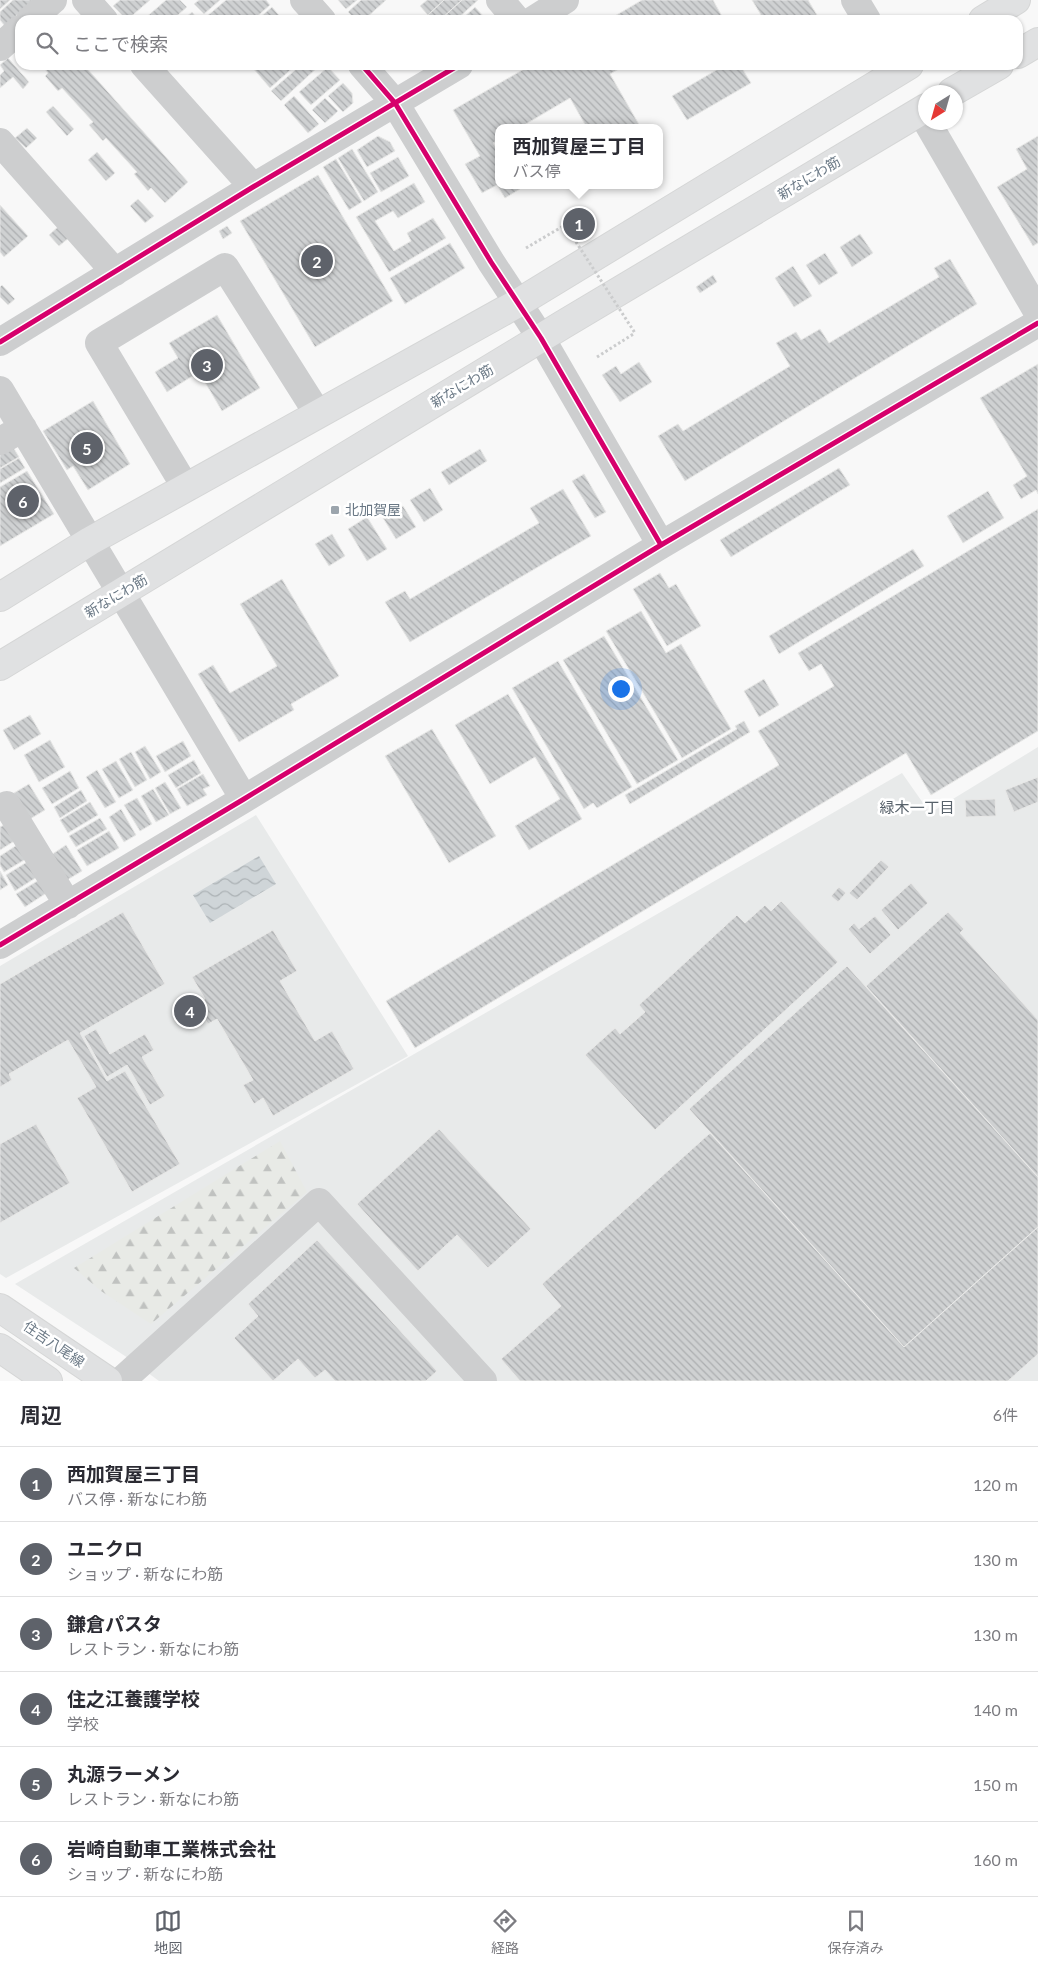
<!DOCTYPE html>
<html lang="ja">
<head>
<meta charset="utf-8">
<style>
	body { margin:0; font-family:Lato,"Noto Sans JP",sans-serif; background:#f2f2f3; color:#2b2b33 }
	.compass { position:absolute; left:918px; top:85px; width:45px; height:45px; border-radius:50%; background:#fff; box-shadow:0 1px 4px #0004; rotate:217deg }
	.you { position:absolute; left:620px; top:688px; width:18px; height:18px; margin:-12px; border:4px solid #fff; border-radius:50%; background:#1a73e8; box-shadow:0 0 0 8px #1a73e833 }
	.badge { display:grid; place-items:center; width:32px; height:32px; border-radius:50%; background:#5e626a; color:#fff; font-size:16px; font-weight:700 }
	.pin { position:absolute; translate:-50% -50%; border:2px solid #fff; box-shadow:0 1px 5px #0006 }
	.popup { position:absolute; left:495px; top:124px; width:168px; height:65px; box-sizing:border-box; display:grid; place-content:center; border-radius:10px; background:#fff; filter:drop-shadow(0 1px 4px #0005); font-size:16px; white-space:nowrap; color:#7c7c81 }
	.popup b { font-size:19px; color:#2b2b33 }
	.popup::after { content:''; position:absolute; left:50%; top:100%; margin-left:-10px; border:10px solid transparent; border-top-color:#fff }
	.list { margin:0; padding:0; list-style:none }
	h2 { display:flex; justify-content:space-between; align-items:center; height:65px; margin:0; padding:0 20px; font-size:21px }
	h2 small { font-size:16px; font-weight:400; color:#7c7c81 }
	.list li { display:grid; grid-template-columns:32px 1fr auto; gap:15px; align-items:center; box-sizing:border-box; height:75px; padding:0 20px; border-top:1px solid #e1e1e2 }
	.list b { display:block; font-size:19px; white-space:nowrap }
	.list p { margin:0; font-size:16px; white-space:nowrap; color:#7c7c81 }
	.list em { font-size:16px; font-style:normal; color:#7c7c81 }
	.icon { flex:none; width:28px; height:28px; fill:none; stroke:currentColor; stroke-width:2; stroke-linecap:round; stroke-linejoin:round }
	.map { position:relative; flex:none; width:1038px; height:1381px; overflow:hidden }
	.search { position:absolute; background:#fff; box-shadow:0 1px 4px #0004; left:15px; right:15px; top:15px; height:55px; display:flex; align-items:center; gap:12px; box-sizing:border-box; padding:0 18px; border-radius:15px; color:#7c7c81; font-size:19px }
	.sheet { height:515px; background:#fff }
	nav { display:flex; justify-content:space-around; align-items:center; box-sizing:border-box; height:70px; border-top:1px solid #e1e1e2; background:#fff; font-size:14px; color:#7c7c81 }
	nav a { display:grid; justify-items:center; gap:2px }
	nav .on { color:#5e626a }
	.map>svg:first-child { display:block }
	.built { fill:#e8eaea }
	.forest { fill:url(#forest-firs) }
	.water { fill:url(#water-waves) }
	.building { fill:url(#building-back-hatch); stroke:#e8e8e7 }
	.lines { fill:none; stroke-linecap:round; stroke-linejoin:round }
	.major-casing { stroke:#d5d6d6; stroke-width:30 }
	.path { stroke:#cbcccd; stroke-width:3; stroke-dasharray:2.5 2.5; stroke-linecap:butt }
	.minor { stroke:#cdcecf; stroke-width:28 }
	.major { stroke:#e0e1e2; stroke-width:28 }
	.path-bridge { stroke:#cbcccd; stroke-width:3; stroke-dasharray:2.5 2.5; stroke-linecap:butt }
	.cycleway-casing { stroke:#fff; stroke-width:8 }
	.cycleway { stroke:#d6006c; stroke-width:5 }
	.poi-dot { fill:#9ca5ad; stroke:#fff; stroke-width:2 }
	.labels { text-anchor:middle; stroke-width:5; stroke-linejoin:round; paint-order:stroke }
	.street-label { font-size:14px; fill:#6a7885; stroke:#fff }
	.poi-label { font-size:14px; fill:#6a7885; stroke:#fff; text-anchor:start }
	.neighbourhood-label { font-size:15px; fill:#58626b; stroke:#fff }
</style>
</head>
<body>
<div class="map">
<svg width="1038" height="1381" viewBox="0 0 1038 1381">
	<defs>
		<pattern id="forest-firs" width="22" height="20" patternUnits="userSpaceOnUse" patternTransform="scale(1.25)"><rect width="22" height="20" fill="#e8eae6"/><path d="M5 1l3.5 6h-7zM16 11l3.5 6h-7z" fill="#c0c2c0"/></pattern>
		<pattern id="water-waves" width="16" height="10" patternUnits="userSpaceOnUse" patternTransform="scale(1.25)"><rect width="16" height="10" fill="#cfd5d8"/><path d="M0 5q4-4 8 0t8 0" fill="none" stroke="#acb2b5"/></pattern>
		<pattern id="building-back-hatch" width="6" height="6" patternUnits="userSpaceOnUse" patternTransform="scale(1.25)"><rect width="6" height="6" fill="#cfd1d2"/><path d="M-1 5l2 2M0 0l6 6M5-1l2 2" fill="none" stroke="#acaeb0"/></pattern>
	</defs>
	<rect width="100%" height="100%" fill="#f8f8f8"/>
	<path class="built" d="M1038,747V1381H159L125,1356L15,1284L902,773L930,813Z
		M256,815L408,1056L6,1278L0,1274V966Z"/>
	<path class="forest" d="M280,1141L307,1192L151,1324L101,1291L74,1268Z"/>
	<path class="water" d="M259,856L276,884L210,923L193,895Z"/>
	<path class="building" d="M0,0H10L0,9Z
		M13,0H33L5,26L0,20V12Z
		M120,0H150L127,20L113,6Z
		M166,0H180L187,7L172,20H143Z
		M199,0H220L204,14L194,4Z
		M226,0H266L270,5L253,20H209L206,17Z
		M338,0H357L346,9Z
		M361,0H386L364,20H356L348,12Z
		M427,0H444L428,15L420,6Z
		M444,0H462L440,20H433L428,15Z
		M462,0H478L456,20H440Z
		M642,0H713L723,18L719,20H608Z
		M752,0H808L820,20H764Z
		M272,7L283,20H257Z
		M475,7L484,17L481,20H461Z
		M192,12L198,20H183Z
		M8,58L29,82L23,89L13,77L0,88V75L4,71L0,65Z
		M42,65H84L188,182L165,203L151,188L148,191L134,174L137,172L106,138L103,141L89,125L93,122L62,88L58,91L45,76L48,73Z
		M254,65H296L270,88L252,67Z
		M301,65H309L311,68L315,65L319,66L281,101L271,91Z
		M531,65H626L610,74L641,128H587L570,98L519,128H499V139L493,143L499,153V185H518L520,189L505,198L497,185L482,193L465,164L480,156L453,110Z
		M725,65H740L751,83L687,120L672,96Z
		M328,67L340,80L311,105L299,92Z
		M343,83L352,93L353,103L343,112L328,96Z
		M294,96L319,124L308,133L284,105Z
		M325,98L338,111L325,123L312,110Z
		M53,106L74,129L67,136L46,112Z
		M27,128L37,138L26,148L15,138Z
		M378,136L390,142L395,151L367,167L357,150Z
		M1038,136V243L1033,246L997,187L1027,169L1016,149Z
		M352,149L378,192L364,201L338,158Z
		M97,152L115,173L106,181L88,160Z
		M398,157L409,176L381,192L370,173Z
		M336,159L362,202L349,210L323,167Z
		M318,175L393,301L315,347L240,221Z
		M414,183L425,202L398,218L393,211L375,221L394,251L411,241L407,233L433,218L446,238L389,272L356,217Z
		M138,199L154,216L145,223L130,206Z
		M0,205L28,236L4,257L0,252Z
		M583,217L587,223L570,234L565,228Z
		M60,225L70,237L59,246L49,235Z
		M227,226L232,233L223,239L219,231Z
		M860,234L873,253L852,267L840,247Z
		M450,243L465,268L405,304L390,278Z
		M825,253L838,273L819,285L806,265Z
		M950,259L977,304L685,481L658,436L678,424L683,431L790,366L776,343L796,332L801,340L820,329L829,343L939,277L934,268Z
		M793,266L812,296L794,307L775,278Z
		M713,275L717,282L700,293L696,287Z
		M2,285L15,299L8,305L0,297V287Z
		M217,315L260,388L222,411L199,372L167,392L155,372L178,358L169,343Z
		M639,362L652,382L620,402L602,375L616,366L621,374Z
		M1038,364V494L1036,490L1021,499L1013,485L1027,476L980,398Z
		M93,401L130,464L88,490L73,466L67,470L43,431Z
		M11,444L19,457L0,468V451Z
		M480,449L487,461L449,485L441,472Z
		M19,458L25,468L0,483V469Z
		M839,468L850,485L731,557L720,540Z
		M27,471L54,514L0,546V487Z
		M584,474L606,512L595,518L572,481Z
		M430,488L443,510L424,522L410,500Z
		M563,489L591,536L410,642L385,602L405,591L410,599L539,523L530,508Z
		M988,491L1004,518L963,543L947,516Z
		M403,506L416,527L396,539L383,518Z
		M1038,509V731L931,795L906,753L415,1048L386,1001L779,765L758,731L834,686L821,664L809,671L798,653Z
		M367,517L387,549L367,561L348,529Z
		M332,534L345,556L329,566L315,544Z
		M913,549L924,566L779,654L769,636Z
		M660,573L669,588L676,584L701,626L667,646L633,589Z
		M282,579L339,676L291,704L294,710L239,742L198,674L213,665L230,693L277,666L240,604Z
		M641,611L666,653L681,644L731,729L682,758L606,631Z
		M604,636L678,760L637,784L563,660Z
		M558,661L632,787L597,808L593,803L584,809L512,688Z
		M764,679L779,705L759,717L744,691Z
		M508,694L582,819L529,850L515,826L560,799L535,757L490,784L455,725Z
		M30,715L41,734L14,750L3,730Z
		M744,721L750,732L630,804L625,795L737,729L735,726Z
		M432,729L496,836L449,863L385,756Z
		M50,740L65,767L39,782L24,755Z
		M183,741L191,756L165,772L156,756Z
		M145,746L161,772L150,779L135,752Z
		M131,752L147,780L135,787L119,759Z
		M194,760L201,773L176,788L168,775Z
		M116,761L133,790L119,798L102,769Z
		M97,770L116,802L105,808L86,777Z
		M70,771L79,788L52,804L42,788Z
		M203,774L210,786L203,789L207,795L187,806L177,789Z
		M1038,777V802L1014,812L1005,790Z
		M165,782L181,808L170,814L155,788Z
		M29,784L45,810L30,819L14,793Z
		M153,789L169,815L156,822L141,796Z
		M81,790L87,801L60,818L54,807Z
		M137,798L152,824L140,831L124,805Z
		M995,799L996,816L966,817L965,800Z
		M90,802L98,815L68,833L60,820Z
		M121,809L136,835L124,842L109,817Z
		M100,818L107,829L76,847L69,836Z
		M6,824L16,840L0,850V827Z
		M109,831L119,848L87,866L77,850Z
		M17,845L26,859L4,872L0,865V856Z
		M66,845L82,871L67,880L51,855Z
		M881,860L889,867L857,900L849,893Z
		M27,862L37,877L15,891L6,875Z
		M0,871L8,885L0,890Z
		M39,880L48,892L25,907L16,894Z
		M911,883L928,903L898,930L881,910Z
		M839,887L846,893L838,902L831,896Z
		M781,901L838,962L655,1130L585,1055L615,1028L620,1034L645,1012L639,1005L737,915L745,923L765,905L771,911Z
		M123,912L165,984L80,1033L107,1081L125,1071L180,1164L132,1192L77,1098L96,1087L68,1040L9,1074L12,1080L0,1087V984Z
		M948,912L964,929L960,933L1038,1020V1177L866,986Z
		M875,916L891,935L870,954L848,929L854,923L859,929Z
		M273,930L297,971L280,981L315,1041L332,1031L354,1069L273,1116L263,1098L254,1104L243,1085L253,1080L217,1019L208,1024L196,1004L205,999L192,977Z
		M847,966L1038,1177V1227L904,1347L689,1109Z
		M96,1029L110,1054L145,1034L154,1050L142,1057L165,1096L150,1105L127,1065L107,1077L84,1036Z
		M36,1124L70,1183L0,1223V1144Z
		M439,1129L531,1229L488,1268L457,1235L418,1271L357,1204Z
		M710,1133L904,1347L1038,1227V1354L1008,1381H520L501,1359L561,1306L542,1284Z
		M317,1240L437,1371L426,1381H335L325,1370L315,1378L298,1359L273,1381L234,1338L258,1316L248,1304Z"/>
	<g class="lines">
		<defs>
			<path id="major" d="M983,20L1016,0
				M1018,54L1038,42
				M952,92L999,65
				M0,597L90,541L518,303L909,65
				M0,666L564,324L926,108
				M0,1308L108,1381
				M0,1348L48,1381"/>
		</defs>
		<use href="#major" class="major-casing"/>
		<path class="path" d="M791,66L795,65
			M526,248L565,225
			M597,357L635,333"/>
		<path class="minor" d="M86,0L104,20
			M304,0L322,20
			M500,0L517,20
			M855,0L867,20
			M30,20L53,0
			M533,20L565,0
			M0,47L20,29
			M144,65L253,187
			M362,65L395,103L491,262L541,338L661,545
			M927,122L1038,313
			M0,142L115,272
			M0,342L253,187L459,65
			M0,390L244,799
			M0,441L23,428
			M186,488L99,343L225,267L318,414
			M7,805L68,905
			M0,945L244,799L661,545L1038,323
			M121,1381L319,1202L483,1381"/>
		<use href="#major" class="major"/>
		<path class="path-bridge" d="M565,225L635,333"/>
		<defs>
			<path id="cycleway" d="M362,65L395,103L491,262L541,338L661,545
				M0,342L253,187L459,65
				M0,945L244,799L661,545L1038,323"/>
		</defs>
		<use href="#cycleway" class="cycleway-casing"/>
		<use href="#cycleway" class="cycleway"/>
	</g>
	<rect class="poi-dot" x="330" y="505" width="10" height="10" rx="2.5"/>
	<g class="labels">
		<g class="street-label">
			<text transform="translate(809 178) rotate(-31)" y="5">新なにわ筋</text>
			<text transform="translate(462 386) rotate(-31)" y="5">新なにわ筋</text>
			<text transform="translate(116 596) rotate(-31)" y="5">新なにわ筋</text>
			<text transform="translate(54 1344) rotate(34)" y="5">住吉八尾線</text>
		</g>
		<g class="poi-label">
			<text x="345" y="515">北加賀屋</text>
		</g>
		<g class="neighbourhood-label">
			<text x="917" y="813">緑木一丁目</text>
		</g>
	</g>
</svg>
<svg class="compass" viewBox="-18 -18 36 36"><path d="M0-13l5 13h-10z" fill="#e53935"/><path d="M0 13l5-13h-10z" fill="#7c7c81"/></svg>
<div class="you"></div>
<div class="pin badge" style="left:579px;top:224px">1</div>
<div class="popup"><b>西加賀屋三丁目</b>バス停</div>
<div class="pin badge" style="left:317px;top:261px">2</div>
<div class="pin badge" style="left:207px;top:365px">3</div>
<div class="pin badge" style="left:190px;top:1011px">4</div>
<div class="pin badge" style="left:87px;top:448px">5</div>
<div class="pin badge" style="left:23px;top:501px">6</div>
<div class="search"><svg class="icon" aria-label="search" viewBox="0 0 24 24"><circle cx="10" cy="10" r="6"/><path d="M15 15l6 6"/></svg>ここで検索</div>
</div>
<section class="sheet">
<h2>周辺<small>6件</small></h2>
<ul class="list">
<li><span class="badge">1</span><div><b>西加賀屋三丁目</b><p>バス停 · 新なにわ筋</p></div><em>120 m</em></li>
<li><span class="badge">2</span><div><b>ユニクロ</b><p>ショップ · 新なにわ筋</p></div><em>130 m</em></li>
<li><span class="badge">3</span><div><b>鎌倉パスタ</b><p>レストラン · 新なにわ筋</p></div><em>130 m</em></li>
<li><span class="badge">4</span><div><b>住之江養護学校</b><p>学校</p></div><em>140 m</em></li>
<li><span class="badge">5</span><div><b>丸源ラーメン</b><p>レストラン · 新なにわ筋</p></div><em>150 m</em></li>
<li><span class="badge">6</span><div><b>岩崎自動車工業株式会社</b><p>ショップ · 新なにわ筋</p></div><em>160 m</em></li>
</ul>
</section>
<nav>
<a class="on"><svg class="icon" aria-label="map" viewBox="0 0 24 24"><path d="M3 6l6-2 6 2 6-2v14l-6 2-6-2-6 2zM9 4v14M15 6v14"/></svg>地図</a>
<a><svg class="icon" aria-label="directions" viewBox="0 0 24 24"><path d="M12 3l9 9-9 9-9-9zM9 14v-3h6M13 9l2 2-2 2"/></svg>経路</a>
<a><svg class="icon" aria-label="saved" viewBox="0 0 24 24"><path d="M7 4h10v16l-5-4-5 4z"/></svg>保存済み</a>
</nav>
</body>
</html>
